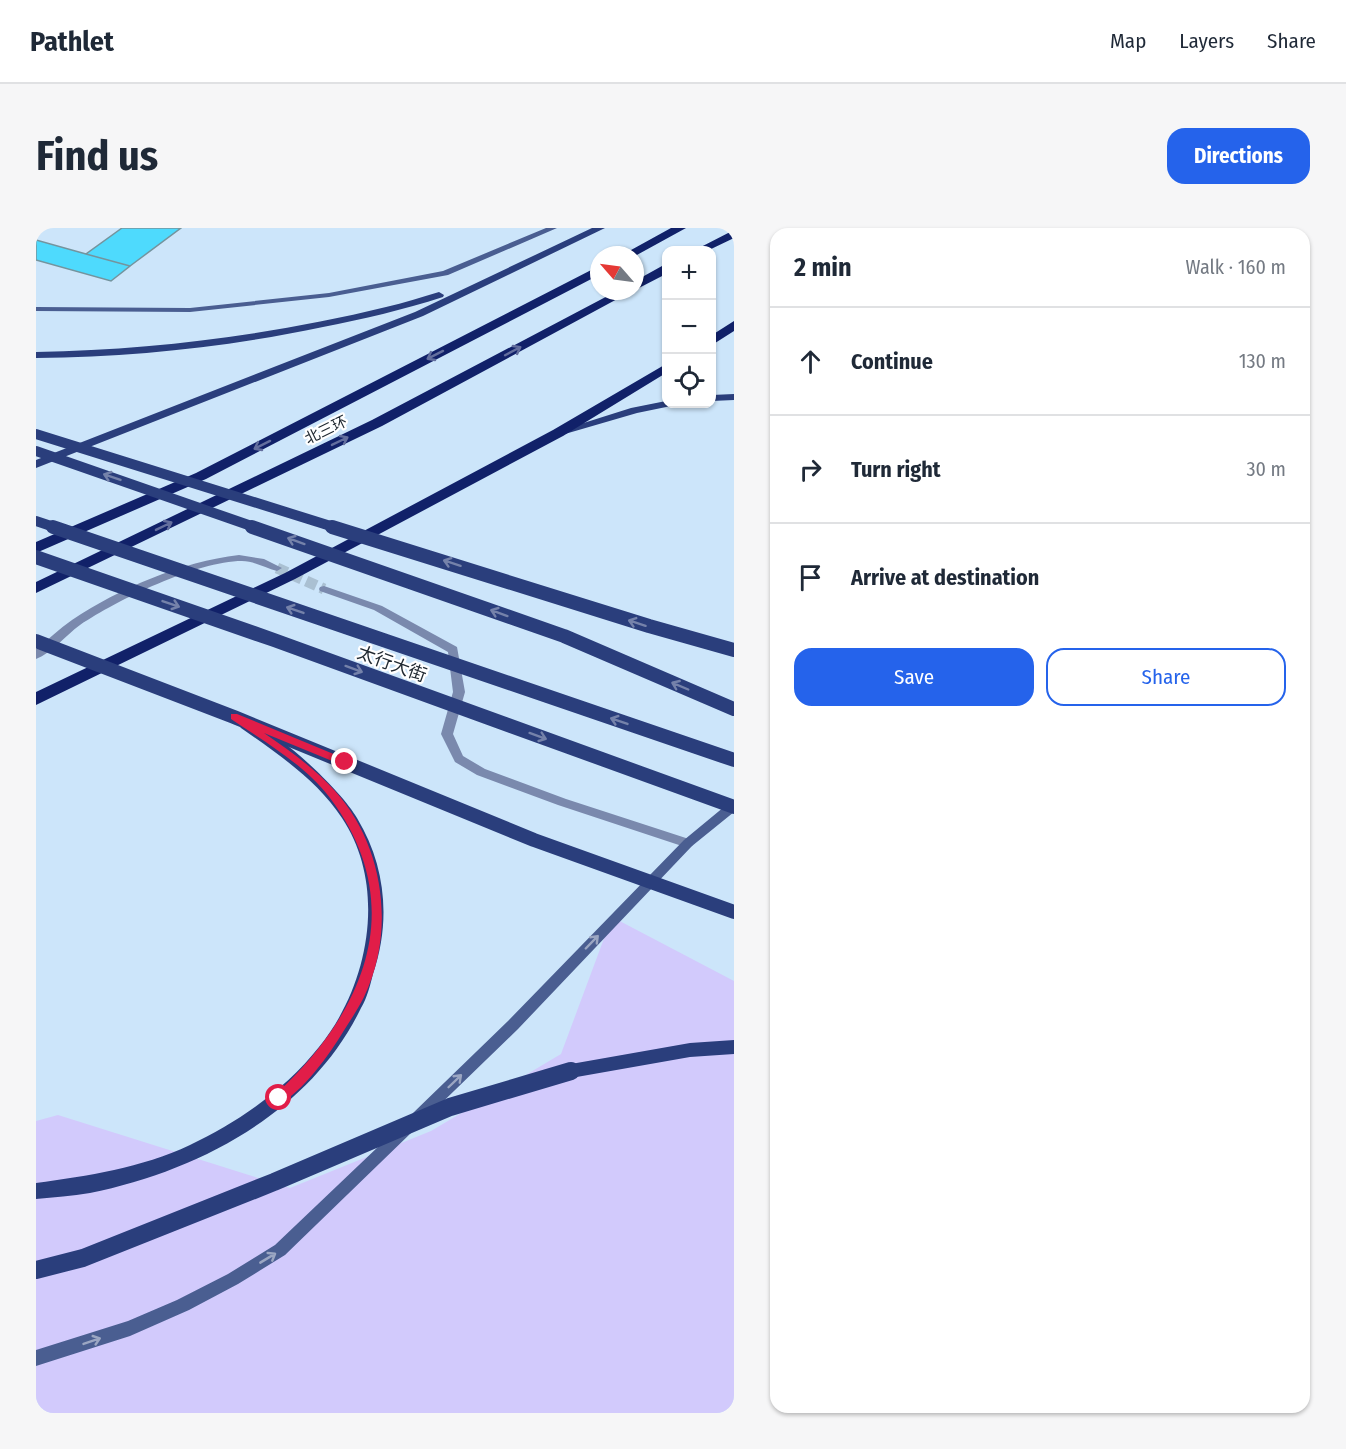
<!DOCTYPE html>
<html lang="en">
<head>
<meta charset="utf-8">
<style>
	body { margin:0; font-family:"Fira Sans Condensed","Noto Sans SC",sans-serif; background:#f6f6f7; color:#1f2937 }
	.controls { position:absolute; right:18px; top:18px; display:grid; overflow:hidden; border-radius:12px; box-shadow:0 2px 4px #0004 }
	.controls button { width:54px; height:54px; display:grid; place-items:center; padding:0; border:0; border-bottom:2px solid #e0e1e3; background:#fff; color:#1f2937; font:30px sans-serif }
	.compass { position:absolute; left:554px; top:18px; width:54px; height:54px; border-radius:50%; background:#fff; box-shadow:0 2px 4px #0004; rotate:298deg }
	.stop { position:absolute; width:18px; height:18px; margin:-14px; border:4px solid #e11d48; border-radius:50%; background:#fff }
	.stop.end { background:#e11d48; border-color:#fff; box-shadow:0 2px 6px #0008 }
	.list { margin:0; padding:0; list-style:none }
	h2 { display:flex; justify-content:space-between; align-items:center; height:78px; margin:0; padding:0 24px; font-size:26px }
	h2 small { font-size:20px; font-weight:400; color:#747a83 }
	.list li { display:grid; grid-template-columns:39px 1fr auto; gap:18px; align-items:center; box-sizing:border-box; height:108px; padding:0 24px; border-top:2px solid #e0e1e3 }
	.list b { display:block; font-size:22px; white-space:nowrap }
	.list em { font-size:20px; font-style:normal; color:#747a83 }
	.actions { display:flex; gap:12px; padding:18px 24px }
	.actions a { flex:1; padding:14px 0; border:2px solid #2563eb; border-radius:18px; text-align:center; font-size:21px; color:#2563eb }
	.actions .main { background:#2563eb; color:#fff }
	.icon { flex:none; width:33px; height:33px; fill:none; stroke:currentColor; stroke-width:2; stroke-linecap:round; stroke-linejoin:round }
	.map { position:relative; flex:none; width:698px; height:1185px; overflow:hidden; border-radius:18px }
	header { display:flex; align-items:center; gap:36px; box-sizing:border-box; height:84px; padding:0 30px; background:#fff; border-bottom:2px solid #e0e1e3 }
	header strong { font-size:28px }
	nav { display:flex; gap:33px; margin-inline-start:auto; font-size:21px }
	.intro { display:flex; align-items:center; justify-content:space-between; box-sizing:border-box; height:144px; padding:0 36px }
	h1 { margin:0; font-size:42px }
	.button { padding:15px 27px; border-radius:18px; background:#2563eb; color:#fff; font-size:21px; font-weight:700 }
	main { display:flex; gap:36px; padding:0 36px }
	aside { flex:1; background:#fff; border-radius:18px; box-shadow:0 2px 4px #0004 }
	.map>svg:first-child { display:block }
	.green { fill:#d2cafc }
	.building { fill:#4edafd; stroke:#74949e; stroke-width:1.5 }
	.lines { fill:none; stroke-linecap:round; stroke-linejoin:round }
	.street-tunnel { stroke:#aac0d2; stroke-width:11; stroke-dasharray:11 5; stroke-linecap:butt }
	.street { fill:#7a89ad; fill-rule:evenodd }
	.secondary { fill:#4a5e91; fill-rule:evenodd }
	.primary { fill:#2a3e7c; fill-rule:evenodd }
	.highway { fill:#112169; fill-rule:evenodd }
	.primary-bridge-far2 { stroke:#2a3e7c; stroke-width:10 }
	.primary-bridge-far1 { stroke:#2a3e7c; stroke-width:14 }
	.primary-bridge { stroke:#2a3e7c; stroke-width:18 }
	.oneway { stroke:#646f9e }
	.oneway2 { stroke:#7582aa }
	.oneway3 { stroke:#9ba6c2 }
	.route { fill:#e11d48 }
	.labels { text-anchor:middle; stroke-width:4.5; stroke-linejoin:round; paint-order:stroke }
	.far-street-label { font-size:15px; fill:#212a32; stroke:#fff }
	.street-label { font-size:18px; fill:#212a32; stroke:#fff }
</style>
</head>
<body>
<header>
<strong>Pathlet</strong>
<nav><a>Map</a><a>Layers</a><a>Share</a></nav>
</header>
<div class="intro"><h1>Find us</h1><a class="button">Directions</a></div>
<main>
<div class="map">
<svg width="698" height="1185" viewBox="0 0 698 1185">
	<rect width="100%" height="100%" fill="#cce5fa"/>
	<path class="green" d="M576,689L698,753V1185H0V893L22,887L254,960L395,903L525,826Z"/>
	<path class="building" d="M86,0H145L94,38L50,26Z
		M0,12L50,26L94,38L75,53L0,32Z"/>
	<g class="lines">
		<path class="street-tunnel" d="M241,340L288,361"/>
		<path class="street" d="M203,327L228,331L246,340L241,343C229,340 218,333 206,333C161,333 81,372 44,397C30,407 16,425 0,431V421C12,412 23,401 36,392C84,360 145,334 203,327Z
			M288,358L346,378L421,419L429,464L417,506L427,528L449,541L530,571L656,612L658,615L656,618L652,620L522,577L441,547L419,534L405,506L417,464L412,424L338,382L284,363L283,361L284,359Z"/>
		<path class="secondary" d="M510,0H521L412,47L293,69L154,84L0,83V79L154,80L293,65L407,43Z
			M698,573V584L656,618L482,801L387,893L382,895L377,893L375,889L377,885L472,793L648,612L694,574Z
			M370,895L375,897L377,901L375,905L249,1027L202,1056L153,1082L94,1108L0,1138V1122L92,1093L141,1072L192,1046L239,1017L365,897Z"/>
		<path class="primary" d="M556,0H569L387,88L0,240V232L379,84Z
			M403,64L408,67L407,69C367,82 327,91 287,99C192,119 97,129 0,130V124C118,122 235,107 350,79C368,75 385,69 403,64Z
			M698,166V172L676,173V167Z
			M630,173V176H636L635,178L601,185L522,208L516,205L595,180Z
			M210,492C240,501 305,562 321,590C350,638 355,693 337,746C334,758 331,770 325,780C275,884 163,943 54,965C36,968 18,969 0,971V955C52,948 105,940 154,917C202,894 249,862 283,819C333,758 352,659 306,590C281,552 242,526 205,500L203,497L205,494Z
			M698,812V826L654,829L535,850L529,848L526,843L529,838L535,836L654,815Z"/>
		<path class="highway" d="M635,0H650L599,28L586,27Z
			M698,2V10L673,22H659Z
			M563,38V47L170,251L0,325V314L160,245Z
			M626,38H630V46L599,62V53Z
			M581,63H596L346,198L0,365V354L336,192Z
			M698,93V103L676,117V107Z
			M630,136V145L527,208L259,351L0,477V464L249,345L517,202Z"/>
		<path class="primary-bridge-far2" d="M0,206L301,300
			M0,223L221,300
			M0,293L21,300"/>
		<path class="primary-bridge-far1" d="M17,299L698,532
			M216,299L528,408L698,481
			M296,299L613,398L698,422
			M0,329L238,412L698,579
			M0,413L198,489L498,612L698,684"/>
		<path class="primary-bridge" d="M0,1042L47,1030L238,954L414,879L535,843"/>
	</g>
	<defs><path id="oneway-shaft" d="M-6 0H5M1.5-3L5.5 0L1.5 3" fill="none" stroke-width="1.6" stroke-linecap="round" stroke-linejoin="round" transform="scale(1.5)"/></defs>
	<g class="oneway">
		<use href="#oneway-shaft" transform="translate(477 123) rotate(-28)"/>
		<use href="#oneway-shaft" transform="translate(399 127) rotate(153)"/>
		<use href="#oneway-shaft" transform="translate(304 213) rotate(-26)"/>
		<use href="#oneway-shaft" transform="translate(226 217) rotate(153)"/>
		<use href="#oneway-shaft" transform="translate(128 298) rotate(-26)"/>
	</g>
	<g class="oneway2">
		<use href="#oneway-shaft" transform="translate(76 249) rotate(-161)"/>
		<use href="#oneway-shaft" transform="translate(260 313) rotate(-160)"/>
		<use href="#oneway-shaft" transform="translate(416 335) rotate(-162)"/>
		<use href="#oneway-shaft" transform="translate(135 376) rotate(19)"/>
		<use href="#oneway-shaft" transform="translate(259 382) rotate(-161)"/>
		<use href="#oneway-shaft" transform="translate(463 385) rotate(-160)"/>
		<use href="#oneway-shaft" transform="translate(601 395) rotate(-162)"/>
		<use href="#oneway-shaft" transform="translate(318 441) rotate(20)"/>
		<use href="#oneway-shaft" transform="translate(644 458) rotate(-157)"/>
		<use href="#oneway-shaft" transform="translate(583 493) rotate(-161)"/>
		<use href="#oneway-shaft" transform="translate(502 508) rotate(20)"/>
	</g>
	<g class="oneway3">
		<use href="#oneway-shaft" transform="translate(556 714) rotate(-46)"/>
		<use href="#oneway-shaft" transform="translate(419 853) rotate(-44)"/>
		<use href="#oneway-shaft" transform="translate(232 1030) rotate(-31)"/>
		<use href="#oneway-shaft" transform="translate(56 1113) rotate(-19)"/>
	</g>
	<path class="route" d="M195,486H201L312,532V537H306L228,505C253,522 278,540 299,563C348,617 360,703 328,769C322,781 314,793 307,804C295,824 265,867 243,875L239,874V867C328,785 375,678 294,570C269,537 229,514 195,491Z"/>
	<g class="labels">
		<g class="far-street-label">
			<text transform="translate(290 202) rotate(-26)" y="5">北三环</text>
		</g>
		<g class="street-label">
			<text transform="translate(356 436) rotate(20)" y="6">太行大街</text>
		</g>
	</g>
</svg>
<div class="controls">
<button>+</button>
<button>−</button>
<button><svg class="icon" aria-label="locate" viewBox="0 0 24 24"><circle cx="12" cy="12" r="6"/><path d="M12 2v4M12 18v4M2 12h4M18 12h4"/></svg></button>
</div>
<svg class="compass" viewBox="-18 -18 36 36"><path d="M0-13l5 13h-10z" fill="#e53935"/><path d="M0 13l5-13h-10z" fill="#747a83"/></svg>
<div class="stop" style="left:243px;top:870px"></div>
<div class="stop end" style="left:309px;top:534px"></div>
</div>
<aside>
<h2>2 min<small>Walk · 160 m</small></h2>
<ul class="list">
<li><svg class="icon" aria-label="ahead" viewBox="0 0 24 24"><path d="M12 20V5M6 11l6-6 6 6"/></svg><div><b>Continue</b></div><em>130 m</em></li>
<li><svg class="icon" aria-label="right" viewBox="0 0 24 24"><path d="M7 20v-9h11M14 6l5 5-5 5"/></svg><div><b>Turn right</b></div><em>30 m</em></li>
<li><svg class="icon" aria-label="arrive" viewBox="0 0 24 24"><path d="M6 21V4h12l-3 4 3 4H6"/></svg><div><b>Arrive at destination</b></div></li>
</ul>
<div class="actions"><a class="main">Save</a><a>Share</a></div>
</aside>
</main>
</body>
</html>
